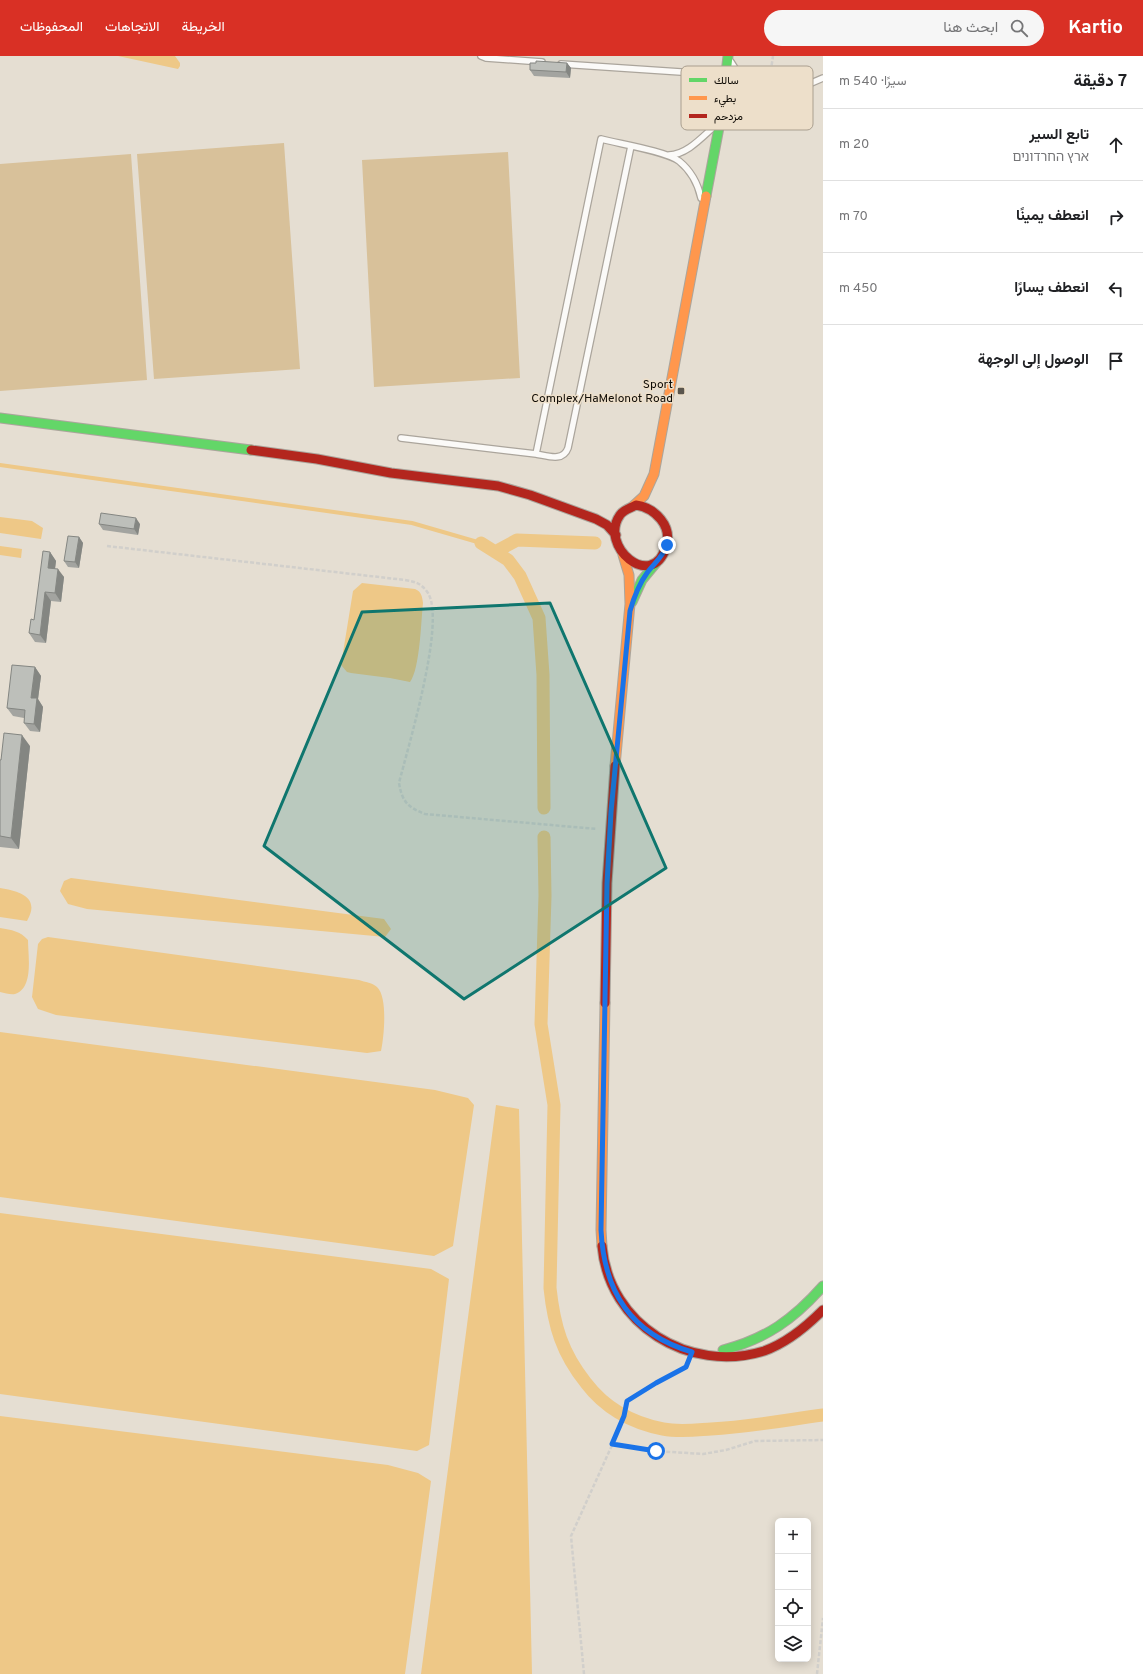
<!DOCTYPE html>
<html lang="ar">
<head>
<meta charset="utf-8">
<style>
	body { margin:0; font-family:Overpass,Vazirmatn,"Noto Sans Hebrew",sans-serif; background:#f6f6f6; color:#202124; direction:rtl }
	.controls { position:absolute; right:12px; bottom:12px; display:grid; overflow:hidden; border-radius:6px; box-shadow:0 2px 10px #0003 }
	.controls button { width:36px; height:36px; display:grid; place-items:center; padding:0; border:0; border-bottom:1px solid #e0e0e0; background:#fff; color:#202124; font:20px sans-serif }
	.stop { position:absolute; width:12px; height:12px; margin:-9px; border:3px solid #1a73e8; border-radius:50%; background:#fff }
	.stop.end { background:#1a73e8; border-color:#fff; box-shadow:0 1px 4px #0008 }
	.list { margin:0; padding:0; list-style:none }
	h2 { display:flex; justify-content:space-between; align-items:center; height:52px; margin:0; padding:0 16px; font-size:17px }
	h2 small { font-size:13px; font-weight:400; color:#757577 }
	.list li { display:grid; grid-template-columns:26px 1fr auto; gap:12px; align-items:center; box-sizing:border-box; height:72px; padding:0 16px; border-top:1px solid #e0e0e0 }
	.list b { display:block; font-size:15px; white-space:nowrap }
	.list p { margin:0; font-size:13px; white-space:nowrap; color:#757577 }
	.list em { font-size:13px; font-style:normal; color:#757577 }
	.icon { flex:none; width:22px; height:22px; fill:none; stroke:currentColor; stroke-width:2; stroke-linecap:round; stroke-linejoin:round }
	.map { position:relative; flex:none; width:823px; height:1618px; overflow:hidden; direction:ltr }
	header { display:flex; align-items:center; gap:24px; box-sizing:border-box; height:56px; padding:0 20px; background:#d93025; color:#fff }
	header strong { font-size:19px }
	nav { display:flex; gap:22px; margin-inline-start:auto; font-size:14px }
	.search { width:280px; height:36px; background:#f6f6f6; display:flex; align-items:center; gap:10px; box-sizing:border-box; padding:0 14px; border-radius:22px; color:#757577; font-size:15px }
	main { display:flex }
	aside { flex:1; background:#fff }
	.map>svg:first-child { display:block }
	.green { fill:#d8c19a }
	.water { fill:#eec887 }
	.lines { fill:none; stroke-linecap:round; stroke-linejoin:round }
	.stream { stroke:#eec887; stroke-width:4 }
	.canal { stroke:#eec887; stroke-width:13 }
	.lane-casing { stroke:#aba59c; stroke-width:8 }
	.fast-casing { stroke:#aba59c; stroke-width:11 }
	.slow-casing { stroke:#aba59c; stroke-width:11 }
	.jam-casing { stroke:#aba59c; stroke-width:11 }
	.path { stroke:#d1cfcb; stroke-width:2.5; stroke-dasharray:4 2; stroke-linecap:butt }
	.lane { stroke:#fbfaf8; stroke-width:5.5 }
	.fast { stroke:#63d668; stroke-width:9 }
	.slow { stroke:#ff974d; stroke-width:9 }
	.jam { stroke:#b3261e; stroke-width:9 }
	.wall { fill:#a3a4a0 }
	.shaded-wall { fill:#848682 }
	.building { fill:#bdbfba; stroke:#848682 }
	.route { stroke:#1a73e8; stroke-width:5 }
	.marked { fill:#0f766e; fill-opacity:0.2; stroke:#0f766e; stroke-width:3; stroke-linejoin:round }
	.poi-dot { fill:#5a554d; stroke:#eddfca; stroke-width:1.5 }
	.labels { text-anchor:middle; stroke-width:3; stroke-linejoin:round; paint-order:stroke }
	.poi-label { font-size:12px; fill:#0f0b05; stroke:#eddfca; text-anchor:end }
	.key { fill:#eddfca; stroke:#aa9f8f; stroke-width:1 }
	.key-label { font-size:11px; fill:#0f0b05 }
</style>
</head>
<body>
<header>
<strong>Kartio</strong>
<div class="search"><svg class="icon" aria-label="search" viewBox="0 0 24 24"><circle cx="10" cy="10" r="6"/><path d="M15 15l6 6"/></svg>ابحث هنا</div>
<nav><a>الخريطة</a><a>الاتجاهات</a><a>المحفوظات</a></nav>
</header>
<main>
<aside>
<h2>7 دقيقة<small>سيرًا · 540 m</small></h2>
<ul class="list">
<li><svg class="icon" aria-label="ahead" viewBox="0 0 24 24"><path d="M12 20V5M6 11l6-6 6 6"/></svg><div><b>تابع السير</b><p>ארץ החרדונים</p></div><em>20 m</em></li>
<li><svg class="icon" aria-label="right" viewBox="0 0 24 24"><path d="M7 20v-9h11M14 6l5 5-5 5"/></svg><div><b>انعطف يمينًا</b></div><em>70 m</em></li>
<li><svg class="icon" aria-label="left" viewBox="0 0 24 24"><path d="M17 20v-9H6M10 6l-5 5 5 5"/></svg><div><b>انعطف يسارًا</b></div><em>450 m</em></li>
<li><svg class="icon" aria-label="arrive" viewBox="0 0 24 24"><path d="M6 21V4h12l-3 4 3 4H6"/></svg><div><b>الوصول إلى الوجهة</b></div></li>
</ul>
</aside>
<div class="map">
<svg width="823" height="1618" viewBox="0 0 823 1618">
	<rect width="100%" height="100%" fill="#e5ded2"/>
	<path class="green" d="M284,87L300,313L154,323L137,98Z
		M508,96L520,322L374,331L362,104Z
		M131,98L147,324L0,335V108Z"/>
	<path class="water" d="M118,0H175L180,7V10L178,13Z
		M0,461L32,465L43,472L41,483L0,477Z
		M0,490L22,493L21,502L0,499Z
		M362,527L415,533C422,536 422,541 423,547C421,565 420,613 410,626L390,622L351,617L347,616L341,609L353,535Z
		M71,822L384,863L391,873L385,881L87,853L68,848L60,835L64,825Z
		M0,832C19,835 41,841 27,865L0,861Z
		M0,872C12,874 20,875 28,884C28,899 34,932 15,938C11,939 5,937 0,936Z
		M48,881L359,924C365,926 373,927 377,931C388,941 384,981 381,995L367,997L56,959L38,953L32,941L38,888L42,883Z
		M0,976L435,1034L468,1042L474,1049L453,1190L434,1200L0,1141Z
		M496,1049L519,1053L532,1618H421Z
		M0,1157L431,1213L449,1223L429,1389L417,1395L0,1338Z
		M0,1360L388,1409L418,1417L431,1425L405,1618H0Z"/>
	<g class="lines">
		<path class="stream" d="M0,409L412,467L481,487"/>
		<path class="canal" d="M481,487L508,504L520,520L539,562L543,619L544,752
			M495,496L517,484L595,487
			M544,781L545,840L541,968L554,1049L550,1232C554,1270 562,1297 586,1327C605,1352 632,1367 663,1373C679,1376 695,1374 711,1373C749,1371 786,1364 823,1359"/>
		<defs>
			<path id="lane" d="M481,0L486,2L542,6
				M731,6L743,25L768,35
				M561,8L726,19
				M724,58L753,40L769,35H780L802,31L823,22
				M669,99C687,99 703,80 716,69
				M401,382L536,398L601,83C620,88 665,95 679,105C690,114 698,128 701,142
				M536,398C548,400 563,406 568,392L631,90"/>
			<path id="fast" d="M706,140L721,61L728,0
				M0,362L251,394
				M632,546L642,524L656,507
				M723,1294C766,1283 794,1263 823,1230"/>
			<path id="slow" d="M633,450L644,440L654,418L706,140
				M615,710L630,548L629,519L623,499
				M602,1190L601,1174L605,947"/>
			<path id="jam" d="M251,394L317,403L391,417L498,430L530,439L596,463L607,469L616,479
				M636,449C655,452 673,470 666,491C652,536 598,490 620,459C623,454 631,452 636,449Z
				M605,947L607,827L615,710
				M602,1190C609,1269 689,1318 764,1295C787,1287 806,1271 823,1254"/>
		</defs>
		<use href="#lane" class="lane-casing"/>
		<use href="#fast" class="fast-casing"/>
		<use href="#slow" class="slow-casing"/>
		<use href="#jam" class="jam-casing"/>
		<path class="path" d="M769,27L773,0
			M107,490L405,524C416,526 421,527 428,537C446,566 408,691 399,727C402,745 407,751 425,758L597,773
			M613,1387L656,1395L703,1398L726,1394L755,1385L823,1384
			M584,1618L571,1480L613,1387L624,1359L627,1345L656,1327L686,1311L687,1309
			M817,1618L823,1562"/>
		<use href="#lane" class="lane"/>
		<use href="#fast" class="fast"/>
		<use href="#slow" class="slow"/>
		<use href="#jam" class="jam"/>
	</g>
	<path class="wall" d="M567,7L571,12L570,22L534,20L530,14Z
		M99,468H140L138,479L103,474Z
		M79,481L83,487L79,512L68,511L64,505Z
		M50,496L56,505L55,513L64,521L61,546L51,545L46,587L35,586L29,577L34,564Z
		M35,611L41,620L38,643L43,651L40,676L30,675L24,667V662L13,660L7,652Z
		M30,690L19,793L0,791V704Z"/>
	<path class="shaded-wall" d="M567,7L571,12L570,22L566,16Z
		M136,462L140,468L138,479L134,473Z
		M79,481L83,487L79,512L75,506Z
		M50,496L56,505L54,520L48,512Z
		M58,513L64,521L61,546L55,537Z
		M45,536L51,545L46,587L40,579Z
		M35,611L41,620L38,643L43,651L40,676L34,668L31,642Z
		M22,679L30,690L19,793L11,782Z"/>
	<path class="building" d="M536,5L567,7L566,16L530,14V7H536Z
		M101,457L136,462L134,473L99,468Z
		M68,480L79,481L75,506L64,505Z
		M43,495L50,496L48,512L58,513L55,537L45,536L40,579L29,577L31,563L34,564Z
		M12,609L35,611L31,642H37L34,668L24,667L25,654L7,652Z
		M4,677L22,679L11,782L0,780V704H1Z"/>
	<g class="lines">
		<path class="route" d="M656,1395L612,1388L624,1360L627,1345L656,1327L686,1311L692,1296C631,1278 604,1236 601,1174L607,828L611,756L630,555C634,541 639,528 647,517C654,507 663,501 667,489"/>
	</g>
	<path class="marked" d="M550,547L666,812L464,943L264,790L362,556Z"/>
	<rect class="poi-dot" x="677" y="331" width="8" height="8" rx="2"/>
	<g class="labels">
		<g class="poi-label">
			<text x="673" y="332">Sport<tspan x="673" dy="14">Complex/HaMelonot Road</tspan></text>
		</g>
	</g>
	<rect x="681" y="10" width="132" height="64" rx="6" class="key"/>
	<rect x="689" y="22" width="18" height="4" fill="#63d668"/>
	<rect x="689" y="40" width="18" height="4" fill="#ff974d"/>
	<rect x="689" y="58" width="18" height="4" fill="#b3261e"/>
	<g class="key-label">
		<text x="714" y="28">سالك</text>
		<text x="714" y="46">بطيء</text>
		<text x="714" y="64">مزدحم</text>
	</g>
</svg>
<div class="controls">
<button>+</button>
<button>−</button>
<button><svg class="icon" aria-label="locate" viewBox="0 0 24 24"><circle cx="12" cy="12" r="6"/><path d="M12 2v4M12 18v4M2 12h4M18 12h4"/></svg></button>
<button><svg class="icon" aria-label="layers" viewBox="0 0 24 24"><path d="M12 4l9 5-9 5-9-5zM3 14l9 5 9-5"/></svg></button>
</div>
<div class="stop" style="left:656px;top:1395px"></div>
<div class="stop end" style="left:667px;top:489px"></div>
</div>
</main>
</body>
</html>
